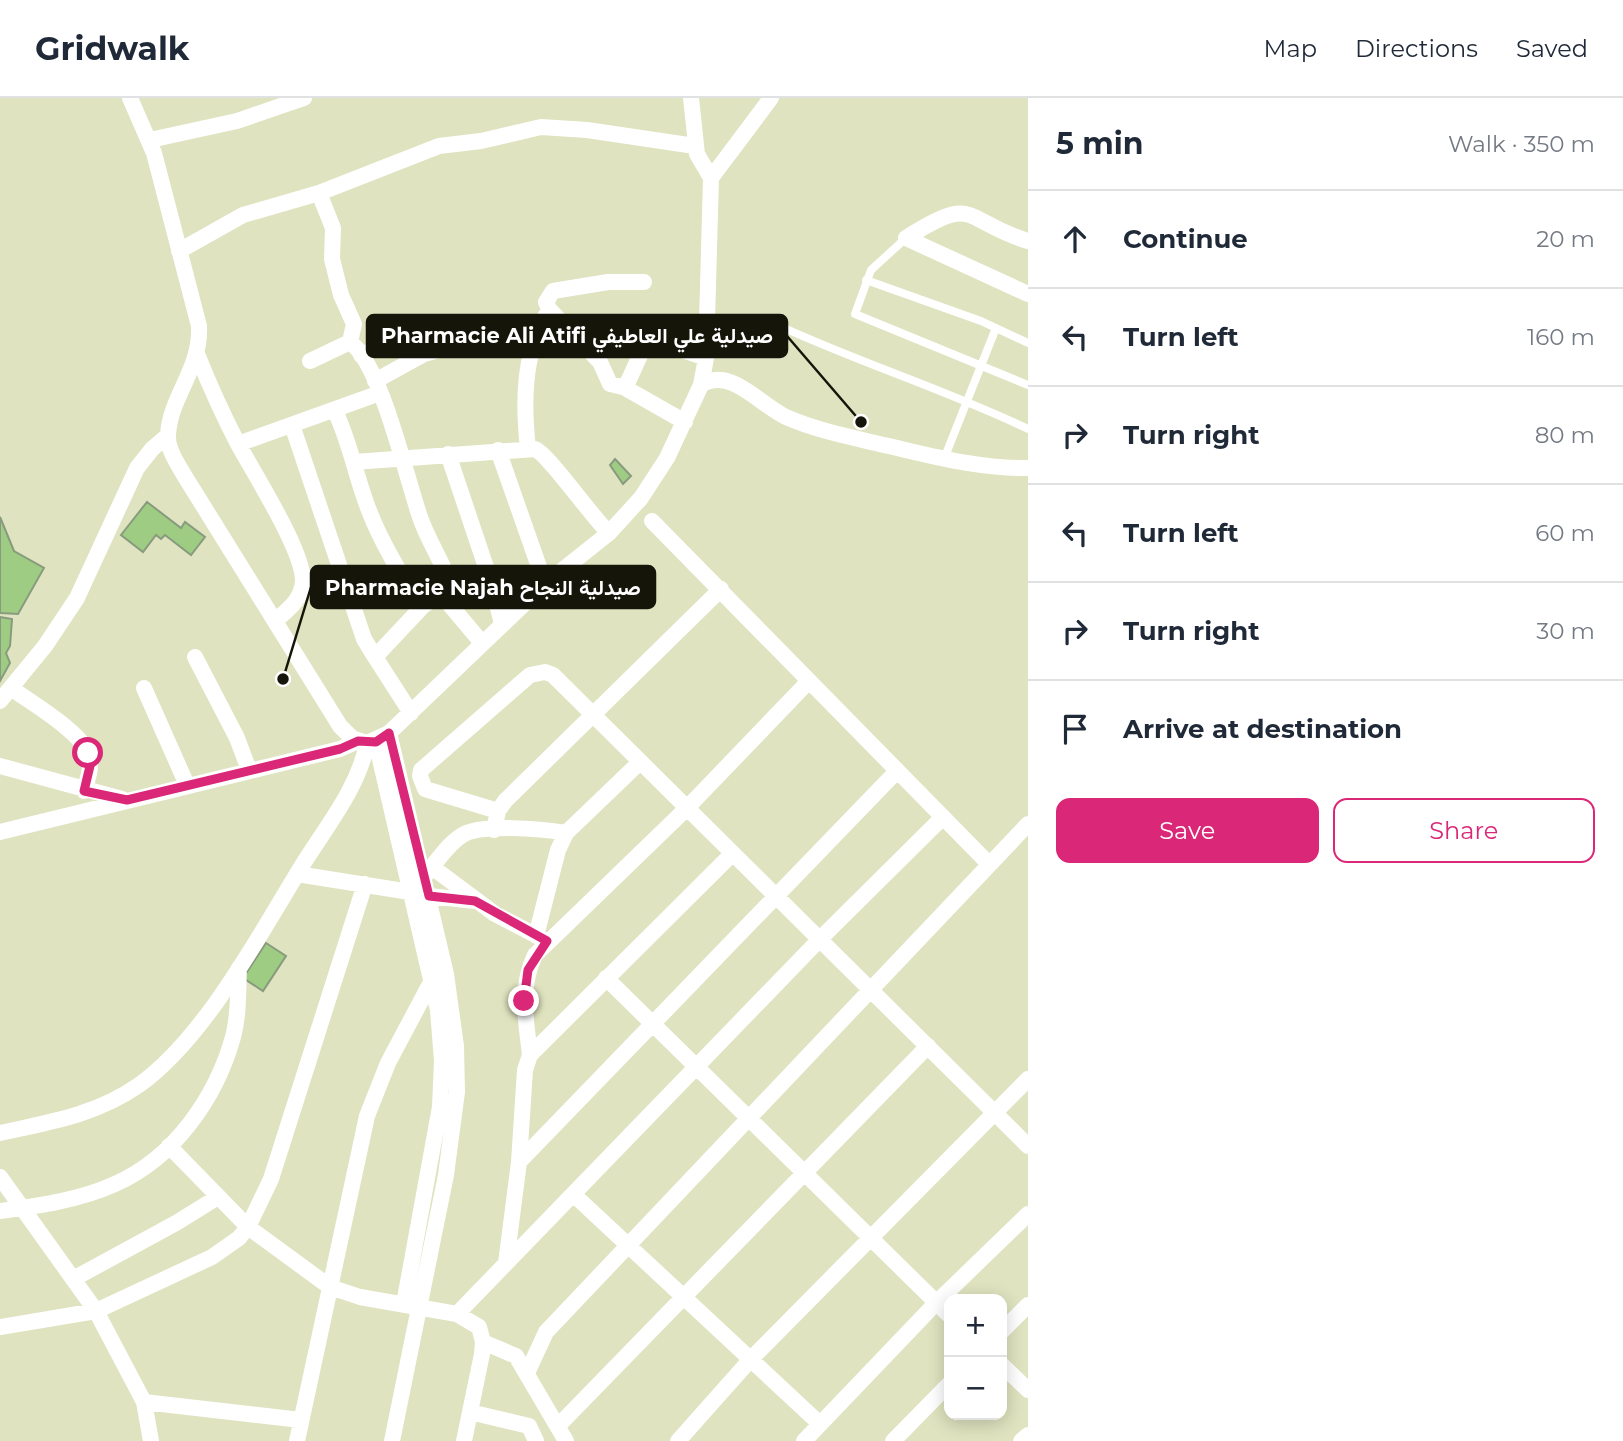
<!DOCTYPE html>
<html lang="en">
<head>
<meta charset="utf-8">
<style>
	body { margin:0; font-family:Montserrat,Vazirmatn,sans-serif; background:#f2f2f3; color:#1f2937 }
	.controls { position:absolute; right:21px; bottom:21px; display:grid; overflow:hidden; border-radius:14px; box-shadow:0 4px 18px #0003 }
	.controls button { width:63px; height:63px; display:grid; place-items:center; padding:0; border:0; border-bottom:2px solid #e0e1e3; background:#fff; color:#1f2937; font:35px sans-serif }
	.stop { position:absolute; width:21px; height:21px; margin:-16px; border:5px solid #db2777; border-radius:50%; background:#fff }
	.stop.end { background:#db2777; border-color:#fff; box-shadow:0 2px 7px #0008 }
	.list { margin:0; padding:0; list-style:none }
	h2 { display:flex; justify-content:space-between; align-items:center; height:91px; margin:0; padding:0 28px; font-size:30px }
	h2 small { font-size:23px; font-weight:400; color:#747a83 }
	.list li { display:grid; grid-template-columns:46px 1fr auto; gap:21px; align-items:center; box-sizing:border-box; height:98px; padding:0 28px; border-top:2px solid #e0e1e3 }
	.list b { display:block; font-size:26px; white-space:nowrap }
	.list em { font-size:23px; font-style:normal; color:#747a83 }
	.actions { display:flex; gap:14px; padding:21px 28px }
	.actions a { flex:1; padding:16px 0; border:2px solid #db2777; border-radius:14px; text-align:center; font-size:24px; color:#db2777 }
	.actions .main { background:#db2777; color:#fff }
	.icon { flex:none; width:38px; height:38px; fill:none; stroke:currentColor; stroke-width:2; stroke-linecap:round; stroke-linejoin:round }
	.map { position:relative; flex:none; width:1028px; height:1343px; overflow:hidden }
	header { display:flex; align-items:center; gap:42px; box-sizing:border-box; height:98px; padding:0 35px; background:#fff; border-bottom:2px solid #e0e1e3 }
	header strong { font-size:33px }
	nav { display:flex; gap:38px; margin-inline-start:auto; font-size:24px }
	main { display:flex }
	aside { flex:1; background:#fff }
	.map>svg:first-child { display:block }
	.building { fill:#9ecc83; stroke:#889b7e; stroke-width:2 }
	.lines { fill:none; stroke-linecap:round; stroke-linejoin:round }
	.lane { stroke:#fff; stroke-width:8 }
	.street { stroke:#fff; stroke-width:16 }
	.route { stroke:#db2777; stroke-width:9 }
	.leader { fill:none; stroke:#151609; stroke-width:2.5 }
	.callout-dot { fill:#151609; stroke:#fff; stroke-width:2.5 }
	.callout { fill:#151609; stroke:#151609; stroke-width:2.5 }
	.callout-label { font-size:21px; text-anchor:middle; font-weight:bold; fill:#fff }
</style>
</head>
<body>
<header>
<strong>Gridwalk</strong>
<nav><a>Map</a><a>Directions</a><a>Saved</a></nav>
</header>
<main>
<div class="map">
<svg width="1028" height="1343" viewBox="0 0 1028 1343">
	<rect width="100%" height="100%" fill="#dfe3bf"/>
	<path class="building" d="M615,361L631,378L623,386L610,367Z
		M147,404L181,430L185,424L205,439L191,457L165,437L161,441L156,437L143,454L121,437Z
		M0,419L14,453L44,470L18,516L0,515Z
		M0,519L12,521L10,548L6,555L10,565L0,583Z
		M266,845L286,858L263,893L243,880Z"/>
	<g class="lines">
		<path class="lane" d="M906,140L871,172L855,216L1028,287
			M866,182L981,223L1028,245
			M769,223C853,263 943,290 1028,331
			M944,361L996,230"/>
		<path class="street" d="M130,0L154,55L199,228C201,272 170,298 168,337C167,350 177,365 184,377L340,628L352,640L367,645L389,635L545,486L609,435L641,400L667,360L701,287L706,260L711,80L771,0
			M691,0L697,56L711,80
			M150,42L237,23L304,0
			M319,95L333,130L332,161L341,197L354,226L350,244
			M906,140C978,94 961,123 1028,143
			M906,140L1028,196
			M179,153L243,117L319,95L439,48L481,43L541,29L587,32L695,48
			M197,256C209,286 222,315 237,344C253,374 304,453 303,484C301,502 289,511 276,522
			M361,257L431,227L442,250
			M310,263L350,244C381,266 406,379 420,419C427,440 439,458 447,478V487L440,495
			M375,283L424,256L542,224
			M701,287C730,268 760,307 786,319C818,333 851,339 884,347C932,358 979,371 1028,370
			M627,290L610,286L600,264L549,211L546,204L553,193L608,184H644
			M335,313C351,346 356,381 370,415C383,448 402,479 422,509
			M685,324L627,291V286L642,253L655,243L706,260
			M292,327L364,541L375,559
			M238,346L380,295
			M528,351C523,305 523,258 546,217
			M498,352L545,486
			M448,356L493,490L502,526
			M354,364L535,351C548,356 592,419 609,435
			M652,423L989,766
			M195,559L237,640L249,672
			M11,590C30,604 80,633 88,655C93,667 88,680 84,693
			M144,590L187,687
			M0,603L45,548L77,500L137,370L152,351L167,338
			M411,615L375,559L422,509L440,495L482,545
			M389,635L446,876L456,948L457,994L446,1077L392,1343
			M376,644L438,912L442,963L440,1009L404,1206
			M0,668L122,701
			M498,713L425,691L420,678L421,672L530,577L545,574L553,577L1028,1048
			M494,732L498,713L505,703L721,491
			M0,734L340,651L358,643
			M432,769L495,816L545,842
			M297,776L410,794
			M424,779C435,766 446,748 461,738C479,725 543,731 566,735
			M429,798L475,803
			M536,838L558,752L566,735L640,664
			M606,880L949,1217
			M530,957C526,922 519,890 535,857L686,711L809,583
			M0,1035C50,1024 96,1017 139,987C205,940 260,836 303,766C326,729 359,689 367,645
			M169,1048L248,1129L330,1189L360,1199L457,1216L479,1229L483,1244L482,1256L464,1343
			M519,1064L897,673
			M0,1079L96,1213L144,1304L151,1343
			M573,1096L820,1326
			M0,1113C38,1108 80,1102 115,1086C174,1060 216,1000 233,939C239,917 238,892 239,870
			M506,1165L519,1064L525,972L530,957L732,756
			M73,1181L176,1125L218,1099
			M457,1216L819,842L943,719
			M0,1229L96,1213L212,1159L239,1140L248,1129L271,1081L365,786
			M1002,1233L1028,1207
			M483,1244L516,1258L566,1343
			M1002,1267L1028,1292
			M528,1273L546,1234L1028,726
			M144,1304L301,1322
			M470,1314L529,1328L536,1343
			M558,1328L928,948
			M297,1343L367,1018L388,965L431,884
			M678,1343L751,1261L1028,981
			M804,1343L936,1205L1028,1116
			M893,1343L949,1286
			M1021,1343L1028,1337"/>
	</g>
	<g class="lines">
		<path class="route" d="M88,655L90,668L84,693L127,702L340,651L358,643L376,644L389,635L429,798L475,803L547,843L528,872L524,903"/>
	</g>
	<path class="leader" d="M861 324L787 238M283 581L311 489"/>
	<g class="callout-dot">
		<circle cx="861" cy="324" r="7"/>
		<circle cx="283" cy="581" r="7"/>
	</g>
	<g class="callout">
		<rect x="367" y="217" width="420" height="42" rx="7"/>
		<rect x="311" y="468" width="344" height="42" rx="7"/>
	</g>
	<g class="callout-label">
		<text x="577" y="245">Pharmacie Ali Atifi صيدلية علي العاطيفي</text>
		<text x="483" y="497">Pharmacie Najah صيدلية النجاح</text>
	</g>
</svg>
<div class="controls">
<button>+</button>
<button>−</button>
</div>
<div class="stop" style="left:88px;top:655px"></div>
<div class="stop end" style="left:524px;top:903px"></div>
</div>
<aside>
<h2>5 min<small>Walk · 350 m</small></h2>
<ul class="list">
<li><svg class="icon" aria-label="ahead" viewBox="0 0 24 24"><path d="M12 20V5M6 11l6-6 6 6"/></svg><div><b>Continue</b></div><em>20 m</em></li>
<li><svg class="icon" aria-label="left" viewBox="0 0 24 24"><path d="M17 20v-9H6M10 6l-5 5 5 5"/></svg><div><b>Turn left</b></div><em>160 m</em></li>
<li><svg class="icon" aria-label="right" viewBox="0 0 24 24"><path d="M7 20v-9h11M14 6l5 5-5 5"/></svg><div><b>Turn right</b></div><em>80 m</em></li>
<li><svg class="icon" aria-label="left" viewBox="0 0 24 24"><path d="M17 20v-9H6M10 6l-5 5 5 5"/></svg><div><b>Turn left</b></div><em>60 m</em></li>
<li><svg class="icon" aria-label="right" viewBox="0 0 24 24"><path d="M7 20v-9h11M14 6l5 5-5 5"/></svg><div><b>Turn right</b></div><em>30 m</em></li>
<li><svg class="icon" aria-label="arrive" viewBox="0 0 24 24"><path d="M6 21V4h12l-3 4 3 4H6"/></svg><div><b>Arrive at destination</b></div></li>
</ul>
<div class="actions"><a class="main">Save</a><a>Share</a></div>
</aside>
</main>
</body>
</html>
